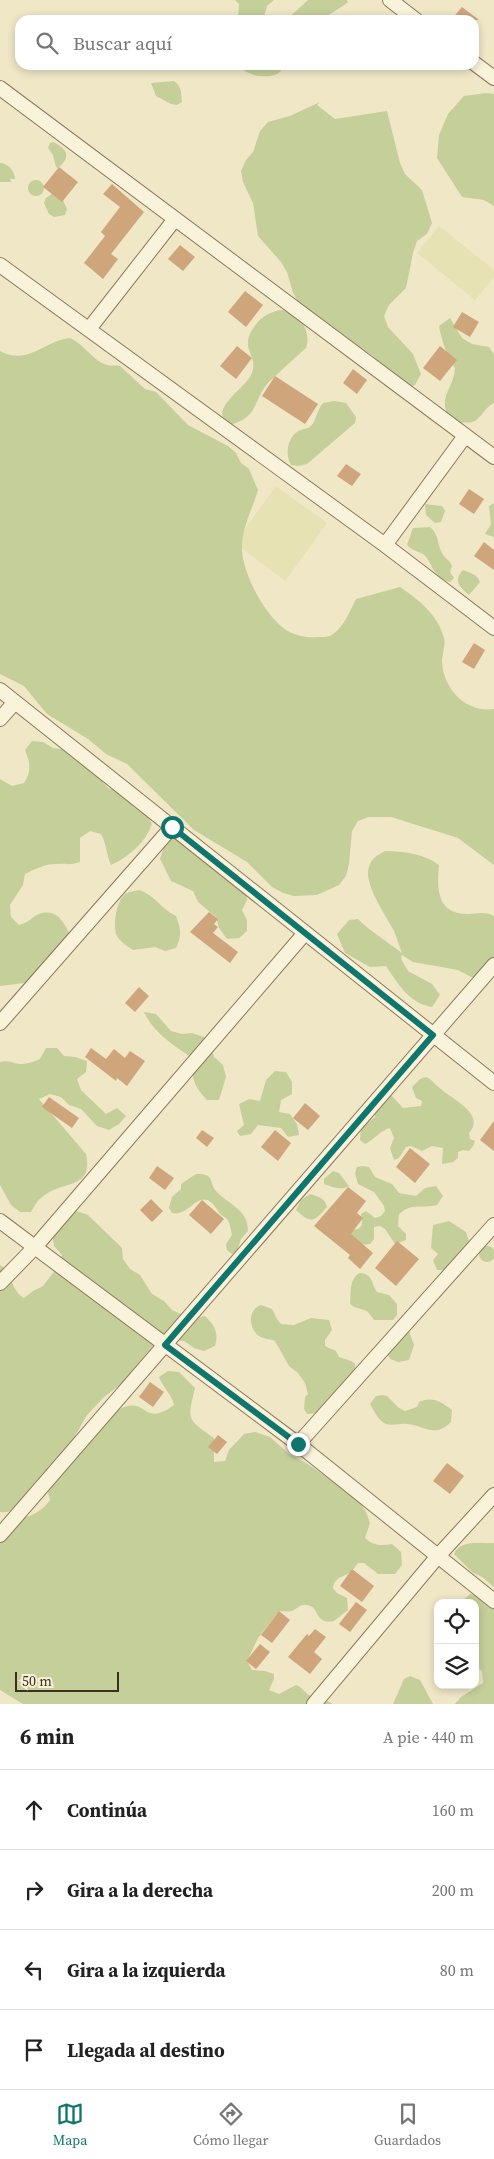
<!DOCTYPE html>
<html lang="es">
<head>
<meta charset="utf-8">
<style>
	body { margin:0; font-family:"Source Serif 4",serif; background:#f6f6f6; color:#222 }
	.controls { position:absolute; right:15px; bottom:15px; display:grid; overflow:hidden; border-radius:10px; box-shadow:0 2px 8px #0003 }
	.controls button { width:45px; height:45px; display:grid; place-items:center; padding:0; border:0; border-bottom:1px solid #e0e0e0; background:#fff; color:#222; font:25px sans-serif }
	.scale { position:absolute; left:15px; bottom:12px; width:104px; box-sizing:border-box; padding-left:5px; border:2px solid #3d3020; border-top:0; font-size:14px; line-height:18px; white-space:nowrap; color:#3d3020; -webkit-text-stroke:4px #f7f0d7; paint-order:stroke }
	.stop { position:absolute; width:15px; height:15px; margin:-11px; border:4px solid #0f766e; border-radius:50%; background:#fff }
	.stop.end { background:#0f766e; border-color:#fff; box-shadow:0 1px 5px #0008 }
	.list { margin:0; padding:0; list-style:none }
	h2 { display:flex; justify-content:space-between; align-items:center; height:65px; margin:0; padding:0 20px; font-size:21px }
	h2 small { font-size:16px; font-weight:400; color:#767676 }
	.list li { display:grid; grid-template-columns:32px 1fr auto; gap:15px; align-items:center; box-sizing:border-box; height:80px; padding:0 20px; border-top:1px solid #e0e0e0 }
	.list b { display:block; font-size:19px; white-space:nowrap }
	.list em { font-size:16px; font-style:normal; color:#767676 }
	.icon { flex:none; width:28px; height:28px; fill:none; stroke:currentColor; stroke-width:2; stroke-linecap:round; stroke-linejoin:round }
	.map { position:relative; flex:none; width:494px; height:1704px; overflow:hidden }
	.search { position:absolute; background:#fff; box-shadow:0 2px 8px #0003; left:15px; right:15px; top:15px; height:55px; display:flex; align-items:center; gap:12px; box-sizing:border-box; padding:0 18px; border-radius:15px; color:#767676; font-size:19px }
	.sheet { height:385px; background:#fff }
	nav { display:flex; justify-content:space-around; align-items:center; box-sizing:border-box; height:70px; border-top:1px solid #e0e0e0; background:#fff; font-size:14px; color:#767676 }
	nav a { display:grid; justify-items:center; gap:2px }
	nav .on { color:#0f766e }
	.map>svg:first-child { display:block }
	.farmland { fill:#e6e2b4 }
	.green { fill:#c5cf9a }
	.building { fill:#cfa57c }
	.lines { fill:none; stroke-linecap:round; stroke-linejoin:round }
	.minor-casing { stroke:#8d795b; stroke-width:16 }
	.minor { stroke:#faf3db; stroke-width:14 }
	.route { stroke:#0f766e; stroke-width:6 }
</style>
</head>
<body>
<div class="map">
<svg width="494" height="1704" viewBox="0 0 494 1704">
	<rect width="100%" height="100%" fill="#f0e7c7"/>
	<path class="farmland" d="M439,226L494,270V277L475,300L417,253Z
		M276,486L327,523L285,581L235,543Z"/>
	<path class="green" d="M235,0H274L267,6L264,17L269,20H238L239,4Z
		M308,0H347L348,2C340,9 330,12 324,20H286Z
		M239,65H287C284,67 281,72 277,74C266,79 246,76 239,65Z
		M174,81C182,86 181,93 182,102L177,105L171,104L156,96L151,83Z
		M486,93L494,94V206L484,200L462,197L437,158L439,135L448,114L464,96Z
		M320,102L317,105L335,119L387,111L400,163L405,174L422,190L432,223L427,234L417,241L413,253L406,288L389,305L384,316L388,327L413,354L421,374L415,385L404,388L372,355L335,332L326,323L299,303L293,293L287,272L281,262L258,236L253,203L243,182L241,171L246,160L253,152L260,131L268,122L290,116Z
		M53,142C68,149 71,157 58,168L56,167L53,155L48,148L50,143Z
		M0,163C9,164 14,170 15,179H10L11,182H0Z
		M28 188a8 8 0 1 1 16 0a8 8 0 1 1-16 0Z
		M52,194L62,198L67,209L65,215L54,217L49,214L44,203L46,198Z
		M280,310C299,310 312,331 306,348C293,360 280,371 268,383C252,402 260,415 231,425C229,423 225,419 223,417C217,404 248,385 252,373C259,353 236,349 257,323C264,315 269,313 280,310Z
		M450,318L462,338L472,344L489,347L494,354V403C482,408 480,426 464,422L460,425L450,422C437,394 453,392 455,368C447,358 441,338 439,326Z
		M70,338C84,344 93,361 107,365C110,366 116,365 120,366L145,389L156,392L188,425L228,446L236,453L241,463L249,469L258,490C252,511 241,528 242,551C244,576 265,616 286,630C296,636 307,638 319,637C322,637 327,637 330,636C343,629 350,611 356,599L400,587C419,600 438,615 444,638C446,645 442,654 442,661C443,689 466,713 494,709V865L458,838L391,817H369L358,821L352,831L349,864L346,876L339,885L317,895L294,896L283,893L272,887L247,862L194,830L127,764L106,754L88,739L47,714L24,686L0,674V351C29,366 43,341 70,338Z
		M334,401L346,403L356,417L355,423L307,464L297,466L291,465C285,455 287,439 297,432C302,428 308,430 312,425C317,418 317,410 323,403Z
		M494,503V537L485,534L491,524L489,506Z
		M425,504L442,506L445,511L441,522L435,523L426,515Z
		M430,527C439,534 437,544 442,553C444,558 450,560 452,566L450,572L454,578L450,582C430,577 432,557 421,553C414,550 412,550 407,545L413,528Z
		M463,570C470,573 477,574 480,582L469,595C461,588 452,581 463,570Z
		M32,741L43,742L53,748L76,751L95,767L100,779L108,788L120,793L136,809L146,814L152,824C145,843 130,856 111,865C106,854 107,845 101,834L90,831L80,838V862C68,866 67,863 56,864C45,864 35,869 25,874L23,885L10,905L11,917L19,925C31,922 32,916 39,914C62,906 67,932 76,946L69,955L48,965L32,982L0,986V779L12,786L24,783C32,771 30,763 25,750Z
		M172,836L182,839L245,889L247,900L242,910L247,920V931L239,938L227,939L219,928L216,917L198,902L193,891L171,881L160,859L164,846Z
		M385,851C403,851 425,854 439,865C437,887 436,914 468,914C478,914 484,911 494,916V967L483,976L471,977L458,970L413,962L402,955L401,959L408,971L432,984L440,995L432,1007C410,1004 398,984 386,966L370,967L345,953L337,934L349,920L358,919C371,932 388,942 402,953C399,946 397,938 394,931C386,916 363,883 369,867C371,858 378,855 385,851Z
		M139,890C155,895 161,909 176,916C181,929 182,936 176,948L165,951L155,947L133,950C127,946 119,941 116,934C113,923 117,897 127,893C131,891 136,891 139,890Z
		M144,1012L156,1014L171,1031L182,1034L192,1033L204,1037L211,1045L214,1057L223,1065L226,1077L219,1100H207C194,1087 190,1076 194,1059C175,1046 154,1034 144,1012Z
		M46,1048H57L64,1056L75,1057L87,1061L86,1072L77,1079L81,1090L106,1114L117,1108L126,1116L119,1124L109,1130L97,1126L81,1109L69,1105L61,1097L50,1094L39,1099L86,1154C93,1188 67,1181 46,1194C38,1199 35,1205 31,1212H20L11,1205L0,1185V1062C8,1060 12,1063 20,1064C27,1064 33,1062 40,1059Z
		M275,1071L286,1072L292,1082V1094L281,1100L279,1112L290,1114L297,1124L299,1135L288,1137L281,1128L258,1125L251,1134L240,1136L237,1131L244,1125L239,1104L249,1099L260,1101L266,1080Z
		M426,1077C433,1080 435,1085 441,1089C453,1100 486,1114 469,1133L470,1139L475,1141L473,1146L469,1151L463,1150L458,1152V1158L453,1162L442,1164L443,1148L432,1146L422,1151L411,1146L406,1147L399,1158L394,1160L390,1148L394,1138L390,1128C381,1130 375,1139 365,1144L360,1140L361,1128L375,1117V1107L385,1093L391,1095L403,1108L421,1106L422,1101L416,1098L412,1087L420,1079Z
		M363,1166L369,1167L375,1177L392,1184L399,1193L416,1196L425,1188L436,1186L443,1196L437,1205C420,1209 413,1202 399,1214L398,1226L406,1234V1240L395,1244L385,1229L380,1226L374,1227V1239L370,1244L359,1245L347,1231L358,1229L362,1225L361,1214L366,1211L375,1218L381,1216L385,1211L384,1206L374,1192L358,1184L355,1173L357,1167Z
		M333,1171L339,1173L349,1186C342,1191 332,1187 324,1184V1179Z
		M196,1174C216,1173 208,1183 217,1192C229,1205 248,1209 248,1231L241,1239L237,1251L232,1254L227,1250L226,1244L232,1235C231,1230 230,1223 227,1219C224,1216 220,1215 218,1211C200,1182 191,1218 172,1213L169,1208L172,1197L181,1189V1184Z
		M310,1194C319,1197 325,1198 327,1207C314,1222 311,1224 296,1210L301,1200Z
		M76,1211L88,1215L122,1248L123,1259L130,1269L140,1275L152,1294L164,1301L172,1310L183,1315L194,1318L205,1316C215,1326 219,1333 215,1346L204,1351L194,1348L184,1341L173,1340L161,1336L122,1383L103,1398L87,1415L75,1436C96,1432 108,1411 128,1406C147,1402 145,1426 174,1405C171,1393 163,1388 159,1377L168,1371L179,1372L195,1388C187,1421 187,1419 214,1438V1462L225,1461L229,1450L244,1434L255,1432L270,1437L289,1454L306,1463L357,1498L366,1512L370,1523L365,1538C373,1546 382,1546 392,1544L401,1552L402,1565L395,1574H378L364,1563H358C355,1567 352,1571 349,1573C341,1578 335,1577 333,1588L337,1593L347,1598L348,1610L334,1621C313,1625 321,1606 306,1605C300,1604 297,1609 292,1611C288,1612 283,1611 279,1611L258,1638L247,1661L252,1670L265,1671L274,1674V1679L269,1690L279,1694L296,1685C302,1687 304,1692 309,1695C316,1699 325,1699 333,1704H23L0,1690V1529C16,1514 33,1523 50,1500L47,1489C32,1500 19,1514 0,1512V1265C13,1272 10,1290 24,1298L33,1291L43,1286L59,1265L62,1255L54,1246L52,1234Z
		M449,1221L466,1232L471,1247L446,1270H437L433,1260L438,1254L431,1248L433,1225Z
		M479 1254a8 8 0 1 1 16 0a8 8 0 1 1-16 0Z
		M360,1273C373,1274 371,1283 377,1292L389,1295L397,1304V1315L393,1320H374L367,1311L354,1307L350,1304C351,1293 349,1278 360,1273Z
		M261,1305L272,1309L277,1319L281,1324L294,1325L311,1318L329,1320L332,1330L325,1340V1346L336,1351L339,1357L351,1361L355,1364L356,1370L319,1413L307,1414L304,1409L305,1397L308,1394L305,1383L298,1373L289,1366L275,1341C270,1339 263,1339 259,1336C248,1328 248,1309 261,1305Z
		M409,1331L414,1345L409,1360L398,1362L390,1359L387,1353L398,1336Z
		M382,1395L387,1396L399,1408L405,1411L417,1407L419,1402C433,1396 441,1402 452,1410L451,1422C434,1439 424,1425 407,1424C400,1423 391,1427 384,1423C377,1418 374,1411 370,1404L376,1396Z
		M494,1543V1587L482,1577L472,1572L454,1554C460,1539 480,1544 494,1543Z
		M470,1594L490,1598L494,1601V1704H455L461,1697L483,1683L482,1671L475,1666V1603H460Z
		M410,1676L420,1680L433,1704H393L404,1679Z"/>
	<path class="building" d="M462,7L479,20H451Z
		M59,167L78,182L62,202L43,187Z
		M112,184L144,212L111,254L118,259L103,279L84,263L105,236L101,232L120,207L103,194Z
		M180,245L195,257L183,271L168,259Z
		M245,291L263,305L246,327L228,312Z
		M462,312L479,322L470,337L453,327Z
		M237,346L252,358L236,379L220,366Z
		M440,346L457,360L440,381L423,368Z
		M353,369L367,380L357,394L343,383Z
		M275,376L318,404L305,424L262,396Z
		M346,464L361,474L352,486L337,476Z
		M469,489L484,499L474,514L459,504Z
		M484,542L494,550V570L474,556Z
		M474,643L485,650L474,669L462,662Z
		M209,912L218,919L214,924L218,927L213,933L238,952L230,963L190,932Z
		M139,987L149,996L135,1012L125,1003Z
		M91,1048L106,1059L114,1049L125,1058L130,1051L145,1061L127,1086L117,1078L116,1081L85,1057Z
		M49,1097L79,1118L72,1128L42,1107Z
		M305,1103L320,1116L308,1130L293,1118Z
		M494,1121V1151L480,1140Z
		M202,1130L214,1138L207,1147L196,1138Z
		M275,1130L291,1143L278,1161L261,1147Z
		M410,1148L430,1164L415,1183L396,1167Z
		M157,1166L174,1178L165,1190L149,1178Z
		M348,1187L366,1201L357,1213L363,1218L351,1234L373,1253L360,1269L348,1258L350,1255L314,1226Z
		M151,1199L163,1211L152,1222L140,1210Z
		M202,1200L224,1219L211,1234L189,1215Z
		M397,1241L419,1259L396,1286L375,1268Z
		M150,1382L164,1392L153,1407L139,1397Z
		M218,1435L227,1442L217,1454L208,1447Z
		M447,1463L464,1476L450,1494L433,1481Z
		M352,1569L374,1586L362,1602L340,1586Z
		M356,1602L367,1610L350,1632L339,1624Z
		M279,1611L290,1620L272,1643L261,1635Z
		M315,1629L326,1637L314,1652L322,1659L310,1674L288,1657L307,1634L309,1636Z
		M260,1644L270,1652L256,1669L246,1661Z"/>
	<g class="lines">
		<defs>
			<path id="minor" d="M390,0L416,20
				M474,63L494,78
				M0,88L494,457
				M0,265L385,545L494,628
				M89,329L175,219
				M385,545L465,436
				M0,690L494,1083
				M0,719L15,702
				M0,1023L172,827
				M0,1221L298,1444L494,1601
				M0,1283L35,1247L305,933
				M298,1444L494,1225
				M0,1535L494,965
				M314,1704L438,1556L494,1495"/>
		</defs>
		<use href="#minor" class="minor-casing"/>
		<use href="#minor" class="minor"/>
	</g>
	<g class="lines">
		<path class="route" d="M172,827L433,1035L165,1345L298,1444"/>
	</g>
</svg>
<div class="controls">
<button><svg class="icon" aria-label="locate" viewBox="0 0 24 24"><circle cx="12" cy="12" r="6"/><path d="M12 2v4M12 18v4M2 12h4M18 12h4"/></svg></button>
<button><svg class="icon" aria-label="layers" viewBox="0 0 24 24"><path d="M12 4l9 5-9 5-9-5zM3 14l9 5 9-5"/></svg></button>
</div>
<div class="scale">50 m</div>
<div class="stop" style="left:172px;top:827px"></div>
<div class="stop end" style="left:298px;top:1444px"></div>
<div class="search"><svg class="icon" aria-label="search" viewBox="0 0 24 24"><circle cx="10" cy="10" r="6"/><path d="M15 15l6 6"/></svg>Buscar aquí</div>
</div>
<section class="sheet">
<h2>6 min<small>A pie · 440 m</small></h2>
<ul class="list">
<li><svg class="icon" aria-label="ahead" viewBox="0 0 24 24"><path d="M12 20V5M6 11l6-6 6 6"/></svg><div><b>Continúa</b></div><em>160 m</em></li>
<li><svg class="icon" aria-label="right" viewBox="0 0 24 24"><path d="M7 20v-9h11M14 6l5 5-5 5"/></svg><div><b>Gira a la derecha</b></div><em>200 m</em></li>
<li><svg class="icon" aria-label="left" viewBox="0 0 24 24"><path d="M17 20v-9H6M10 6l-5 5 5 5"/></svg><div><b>Gira a la izquierda</b></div><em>80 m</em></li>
<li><svg class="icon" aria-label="arrive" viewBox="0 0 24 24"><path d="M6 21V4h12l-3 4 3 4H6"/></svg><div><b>Llegada al destino</b></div></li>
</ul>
</section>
<nav>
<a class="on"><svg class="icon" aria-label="map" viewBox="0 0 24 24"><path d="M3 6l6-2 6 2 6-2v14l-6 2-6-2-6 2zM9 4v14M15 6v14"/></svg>Mapa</a>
<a><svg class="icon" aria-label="directions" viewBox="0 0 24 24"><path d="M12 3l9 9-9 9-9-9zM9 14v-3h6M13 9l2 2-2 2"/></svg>Cómo llegar</a>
<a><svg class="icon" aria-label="saved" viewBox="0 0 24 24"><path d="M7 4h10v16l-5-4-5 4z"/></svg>Guardados</a>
</nav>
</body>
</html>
